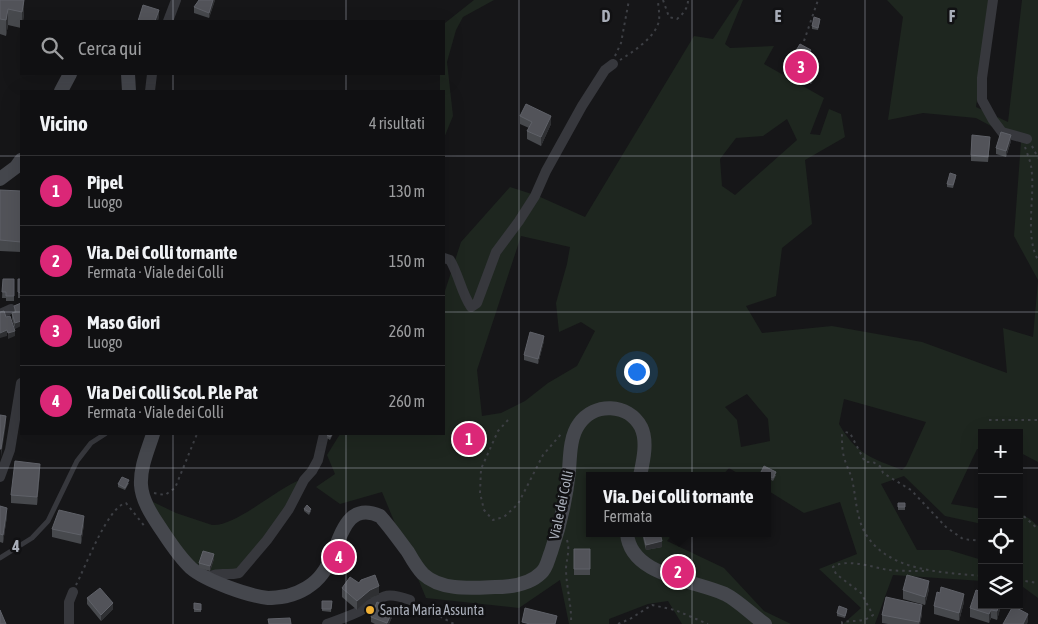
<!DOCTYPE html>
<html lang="it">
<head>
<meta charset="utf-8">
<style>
	body { margin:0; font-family:"Asap Condensed",sans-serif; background:#19191b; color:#f1f3f6 }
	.controls { position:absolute; right:15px; bottom:15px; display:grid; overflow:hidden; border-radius:0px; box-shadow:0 5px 20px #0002 }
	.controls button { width:45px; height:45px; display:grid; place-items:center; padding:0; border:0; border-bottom:1px solid #303032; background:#101012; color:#f1f3f6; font:25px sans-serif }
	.you { position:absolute; left:636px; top:371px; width:18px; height:18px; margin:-12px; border:4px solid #fff; border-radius:50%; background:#1a73e8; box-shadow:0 0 0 8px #1a73e833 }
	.badge { display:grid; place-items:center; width:32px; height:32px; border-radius:50%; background:#db2777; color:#fff; font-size:16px; font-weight:700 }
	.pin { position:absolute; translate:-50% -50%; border:2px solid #fff; box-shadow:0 1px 5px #0006 }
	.popup { position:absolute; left:586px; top:472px; width:185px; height:65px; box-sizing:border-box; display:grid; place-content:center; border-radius:0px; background:#101012; filter:drop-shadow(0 1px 4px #0005); font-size:16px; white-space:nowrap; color:#9c9d9f }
	.popup b { font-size:19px; color:#f1f3f6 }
	.popup::after { content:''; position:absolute; left:50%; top:100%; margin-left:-10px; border:10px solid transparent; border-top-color:#101012 }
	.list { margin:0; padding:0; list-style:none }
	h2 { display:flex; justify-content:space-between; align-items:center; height:65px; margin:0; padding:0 20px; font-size:21px }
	h2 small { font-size:16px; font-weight:400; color:#9c9d9f }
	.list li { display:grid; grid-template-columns:32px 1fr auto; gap:15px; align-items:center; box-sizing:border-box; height:70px; padding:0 20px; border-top:1px solid #303032 }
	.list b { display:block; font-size:19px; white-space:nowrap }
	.list p { margin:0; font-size:16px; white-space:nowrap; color:#9c9d9f }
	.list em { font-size:16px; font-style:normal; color:#9c9d9f }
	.icon { flex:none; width:28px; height:28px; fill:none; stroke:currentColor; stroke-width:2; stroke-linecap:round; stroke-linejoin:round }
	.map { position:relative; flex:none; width:1038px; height:624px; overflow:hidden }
	.search { position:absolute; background:#101012; box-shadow:0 5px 20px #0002; left:20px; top:20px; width:425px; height:55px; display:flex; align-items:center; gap:12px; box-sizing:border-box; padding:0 18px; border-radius:0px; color:#9c9d9f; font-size:19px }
	.panel { position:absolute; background:#101012; box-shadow:0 5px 20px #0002; left:20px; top:90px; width:425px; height:345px; border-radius:0px }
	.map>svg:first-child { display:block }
	.green { fill:#1e261f; fill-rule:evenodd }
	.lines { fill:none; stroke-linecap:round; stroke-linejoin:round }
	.path { stroke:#3d3f44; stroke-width:2; stroke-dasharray:2.5 4; stroke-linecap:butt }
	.service { stroke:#37383d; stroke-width:5 }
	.minor { stroke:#37383d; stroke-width:10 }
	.secondary { stroke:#45474d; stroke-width:14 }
	.wall { fill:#47494d }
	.shaded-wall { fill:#2f3033 }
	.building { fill:#525359; stroke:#5f6168 }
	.grid { fill:none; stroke:#a8adb8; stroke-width:1; stroke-opacity:0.55 }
	.poi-dot { fill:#f2b134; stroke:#111113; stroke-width:2 }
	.labels { text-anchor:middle; stroke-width:5; stroke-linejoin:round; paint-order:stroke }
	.street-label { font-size:14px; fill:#a8adb8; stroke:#111113 }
	.poi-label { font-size:14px; fill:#a8adb8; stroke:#111113; text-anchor:start }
	.grid-label { font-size:16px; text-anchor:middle; font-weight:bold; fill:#a8adb8; stroke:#111113; stroke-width:5; stroke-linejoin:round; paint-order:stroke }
</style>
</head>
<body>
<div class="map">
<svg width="1038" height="624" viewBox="0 0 1038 624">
	<rect width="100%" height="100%" fill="#161618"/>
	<path class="green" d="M474,0H494L463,17L456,30L447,62L453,116L444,138V91H440V74H444V34L445,23Z
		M739,0H743L725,44L730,48L774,46L764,64L824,98L810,134L820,135L829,109L841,114L845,137L805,160L812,224L782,248L776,296L746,306L762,333L832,326L922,342L1007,373L1003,328L1033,337L1038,281V462L1019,452V433H982V449H977L951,504L982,509V524L945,516L904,476L881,484L917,550H949L982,560V581L893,575L875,624H843L861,608L819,569L857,554L840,502L804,513L767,490V476H742L729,468L722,476H589V533H674L667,541L724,568L764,611L791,624H682L668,601L648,604L609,619V624H569L560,580L519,608L426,598L382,492L340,504L316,487L335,474L327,455L340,434H444V294L461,242L510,187L538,196L585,217L694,36L713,39ZM787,119L797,140L735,195L722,186L720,159L736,138L763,136ZM521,236L570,247L567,264L556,303L559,332L581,322L595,331L577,366L548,383L525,401L501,413L482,416L477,370ZM747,394L768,419L770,441L741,447L737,420L725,407ZM844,399L926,422L906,466L902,470C871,458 856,454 839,424Z
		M887,0H990L976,107L1008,122L1022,0H1038V280L1014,236L1021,142L976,118L923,113L888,120L903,17Z
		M300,480L291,503L242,568C228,570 213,573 200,568C186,563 159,514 149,500L176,513L212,525C235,527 276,489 300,480Z
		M1019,513L1030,519L1038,526V598L1019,584Z"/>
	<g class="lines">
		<path class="path" d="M663,0L669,17L677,19C683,14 688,8 688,0
			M804,41L818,0
			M615,56L621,43L629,0
			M620,60C633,52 657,36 659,20C660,14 658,6 658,0
			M1032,146L1038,158
			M1025,147C1027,153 1030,160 1031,166C1036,194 1024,235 1038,260
			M508,420L498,431L481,469L480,493L484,510L493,520L504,517L518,504L543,455L562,433
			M989,420H1038
			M154,493L165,495L175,488L197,434
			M1019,512L1038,529
			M567,540C570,550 567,557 566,568C566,587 572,605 571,624
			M982,541L963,539L946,527L911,490L883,473L881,467L873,462H865L850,433L845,432L842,435C842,442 842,450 844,457C846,465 850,472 852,479C856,497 856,515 864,531C886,572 942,572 982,576
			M1019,580L1038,583
			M76,585C85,568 108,506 126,503L146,528
			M417,604L454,624
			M618,624L630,619L652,605L675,610L708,624
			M842,624V622C853,620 863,623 873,615L861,593L836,574L833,567C845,558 873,567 888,570C900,571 912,571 924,571"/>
		<path class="service" d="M0,558L32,538L48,521L77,461L91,443L105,434"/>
		<path class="minor" d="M993,0L982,78V100L993,120L1002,132L1027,139
			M168,21L176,0
			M150,91L152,74
			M444,258L450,260C459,275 461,292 471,307L477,303L496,252L519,221L535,196L546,171L582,106L605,70L613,64
			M0,314L11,309
			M0,477L10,450L21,383
			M205,578C219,571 225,576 239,573L267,540L289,509L304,480L312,471L318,460L324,434
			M69,624V602L73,592
			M327,624C338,620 350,616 360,611C382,598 382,590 410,600"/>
		<path class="secondary" d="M128,74L129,91
			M61,91L70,74
			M0,179L16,167L21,160
			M153,434C148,450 140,467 141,485C142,500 151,514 159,526C169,541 178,556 191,568C206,581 249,596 268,598C274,598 281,597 287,596C300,593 314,585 322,574C340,553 340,498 380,516C390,527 399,540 408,552C412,559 417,568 423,574C441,591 472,588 495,587C510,587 530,584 541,573C547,568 548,559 551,552C560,526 566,499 569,471C570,456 570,436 579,424C594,402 628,403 641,427C648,441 643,462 640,476
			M627,533C630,576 694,580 725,594C739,601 752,615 765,624"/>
	</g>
	<path class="wall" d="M0,0H24V14L23,21H21V28L8,25L6,36L0,34Z
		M199,0H215L209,18L194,13V7Z
		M820,21L818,30L812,29V26Z
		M811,58L819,72L811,84L789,70V62Z
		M520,116L551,124L541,146L527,139V131L529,128L520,124Z
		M1011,141L1006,157L996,154V148Z
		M990,142L988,162L971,161V155Z
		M956,177L953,188L947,187V184Z
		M0,190L21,191V252L0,251Z
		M3,279H14V301H6V298H2Z
		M18,279H21V298H18Z
		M21,303L15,329L12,319V313L14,312V306Z
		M544,341L538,364L524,360V355Z
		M327,434H333L330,440L327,438Z
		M40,472L37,505L11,503V495Z
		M761,472L776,475L773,481L767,478V476H763L761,475Z
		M129,483L125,490L118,487V484Z
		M898,503H905V510H898Z
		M0,506L7,516L3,543L0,542Z
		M304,509L311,511L309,515L304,511Z
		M84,524L81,544L52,537V529Z
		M643,533L662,547L646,550L643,538Z
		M574,549H590V575H574Z
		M214,559L210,571L199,568V563Z
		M359,583L379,595L370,598L357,610L342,597V588Z
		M929,589L925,605L903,599V590Z
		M940,593L964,602L959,621L934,614V606Z
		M87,598L113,609L101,621L87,604Z
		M322,601H332L331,612L322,611Z
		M194,603L201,604V612H194Z
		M1001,605L997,620L991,618L989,623L970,617V608Z
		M847,611L845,618L837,616V613Z
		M922,614L920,624H888L882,623V615Z
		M393,615L389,624H375L371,622V617Z"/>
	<path class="shaded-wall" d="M24,0V14L23,21H22V12Z
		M213,0H215L209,18V13Z
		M8,9V25L6,36V20Z
		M159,10V18L158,21H155Z
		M811,50V59L807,56Z
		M819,64V72L811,84V76Z
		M551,116V124L541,146V137Z
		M1011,135V141L1006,157V151Z
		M21,321V326L15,329V323Z
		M7,330V336L0,338V333Z
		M15,331V336L8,339V333Z
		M544,336V341L538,364V359Z
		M6,416V424L1,457V449Z
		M40,464V472L37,505V497Z
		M7,508V516L3,543V535Z
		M84,516V524L81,544V535Z
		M662,541V547L646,550V545Z
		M214,554V559L210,571V566Z
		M929,581V589L925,605V597Z
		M379,586V595L370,598L357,610V601L370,590Z
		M964,594V602L959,621V613Z
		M113,603V609L101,621V615Z
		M922,605V614L920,624H919Z
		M999,605H1001V606L997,620V611Z
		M393,610V615L389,624H387Z
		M991,610V618L989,623V614Z
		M1028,614V622L1027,624H1023Z"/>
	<path class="building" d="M0,0H24L22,12L8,9L6,20L0,19Z
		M199,0H213L209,13L194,7Z
		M143,5L159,10L155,21H138Z
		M814,17L820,19L818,28L812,26Z
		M800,44L811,50L807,56L819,64L811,76L789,62Z
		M526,104L551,116L541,137L527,131L532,122L520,116Z
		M1001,132L1011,135L1006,151L996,148Z
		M972,135L990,137L988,157L971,155Z
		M950,173L956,175L953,185L947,184Z
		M0,190L21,191V242L0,240Z
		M3,279H14V296H6V292H2Z
		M18,279H21V293L18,292Z
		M21,303V321L15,323L12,313L16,312L14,306Z
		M4,311L6,317L10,316L15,331L8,333L7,330L0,333V312Z
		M530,332L544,336L538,359L524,355Z
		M0,415L6,416L1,449H0Z
		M327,434H332L330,437L327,435Z
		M15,461L40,464L37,497L11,495Z
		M764,466L776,472L773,478L761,472Z
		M122,477L129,480L125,488L118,484Z
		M898,503H905V507H898Z
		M307,505L311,509L309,512L304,509Z
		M0,506L7,508L3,535L0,534Z
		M59,510L84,516L81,535L52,529Z
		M643,533H660L662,541L646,545Z
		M574,549H590V569H574Z
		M203,551L214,554L210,566L199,563Z
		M375,575L379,586L370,590L357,601L342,588L350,577L359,583L361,580Z
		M907,575L929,581L925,597L903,590Z
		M941,587L964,594L959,613L934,606L937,592L940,593Z
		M100,588L113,603L101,615L87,598Z
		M976,590L982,592V605H999L997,611L991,610L989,614L970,608Z
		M886,597L922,605L919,622L882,615Z
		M322,601H332L331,609H322Z
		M377,602L393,610L387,623L371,617Z
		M194,603L201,604V610L194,609Z
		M839,606L847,609L845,616L837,613Z
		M1013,606L1028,614L1023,624H1003Z
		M525,608L557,616L555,624H530L522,622Z
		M0,610L6,624H0Z
		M290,618L291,624H269L268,619Z"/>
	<path class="grid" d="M173,0V21M346,0V21M519,0V624M692,0V624M865,0V624M173,74V91M346,74V91M0,156H21M444,156H1038M0,312H21M444,312H1038M173,434V624M346,434V624M0,468H982M1019,468H1038"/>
	<circle class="poi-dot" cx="370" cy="610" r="5"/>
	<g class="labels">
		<g class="street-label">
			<text transform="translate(561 505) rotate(-78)" y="5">Viale dei Colli</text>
		</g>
		<g class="poi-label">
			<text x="380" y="615">Santa Maria Assunta</text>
		</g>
	</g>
	<g class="grid-label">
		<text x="606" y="22">D</text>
		<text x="778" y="22">E</text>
		<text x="952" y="22">F</text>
		<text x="16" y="552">4</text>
	</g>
</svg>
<div class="controls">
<button>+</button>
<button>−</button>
<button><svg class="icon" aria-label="locate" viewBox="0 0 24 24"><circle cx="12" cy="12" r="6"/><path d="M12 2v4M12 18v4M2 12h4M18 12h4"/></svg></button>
<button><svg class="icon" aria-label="layers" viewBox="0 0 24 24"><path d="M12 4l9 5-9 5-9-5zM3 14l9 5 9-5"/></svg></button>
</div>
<div class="you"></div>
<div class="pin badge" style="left:469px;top:439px">1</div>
<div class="pin badge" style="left:678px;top:572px">2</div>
<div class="popup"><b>Via. Dei Colli tornante</b>Fermata</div>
<div class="pin badge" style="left:801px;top:67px">3</div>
<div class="pin badge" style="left:339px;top:557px">4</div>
<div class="search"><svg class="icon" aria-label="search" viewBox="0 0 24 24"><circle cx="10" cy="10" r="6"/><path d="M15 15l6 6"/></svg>Cerca qui</div>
<section class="panel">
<h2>Vicino<small>4 risultati</small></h2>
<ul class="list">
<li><span class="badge">1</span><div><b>Pipel</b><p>Luogo</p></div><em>130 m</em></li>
<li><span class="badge">2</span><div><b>Via. Dei Colli tornante</b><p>Fermata · Viale dei Colli</p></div><em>150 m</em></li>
<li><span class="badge">3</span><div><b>Maso Giori</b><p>Luogo</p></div><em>260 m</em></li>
<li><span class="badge">4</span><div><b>Via Dei Colli Scol. P.le Pat</b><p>Fermata · Viale dei Colli</p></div><em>260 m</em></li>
</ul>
</section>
</div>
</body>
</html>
